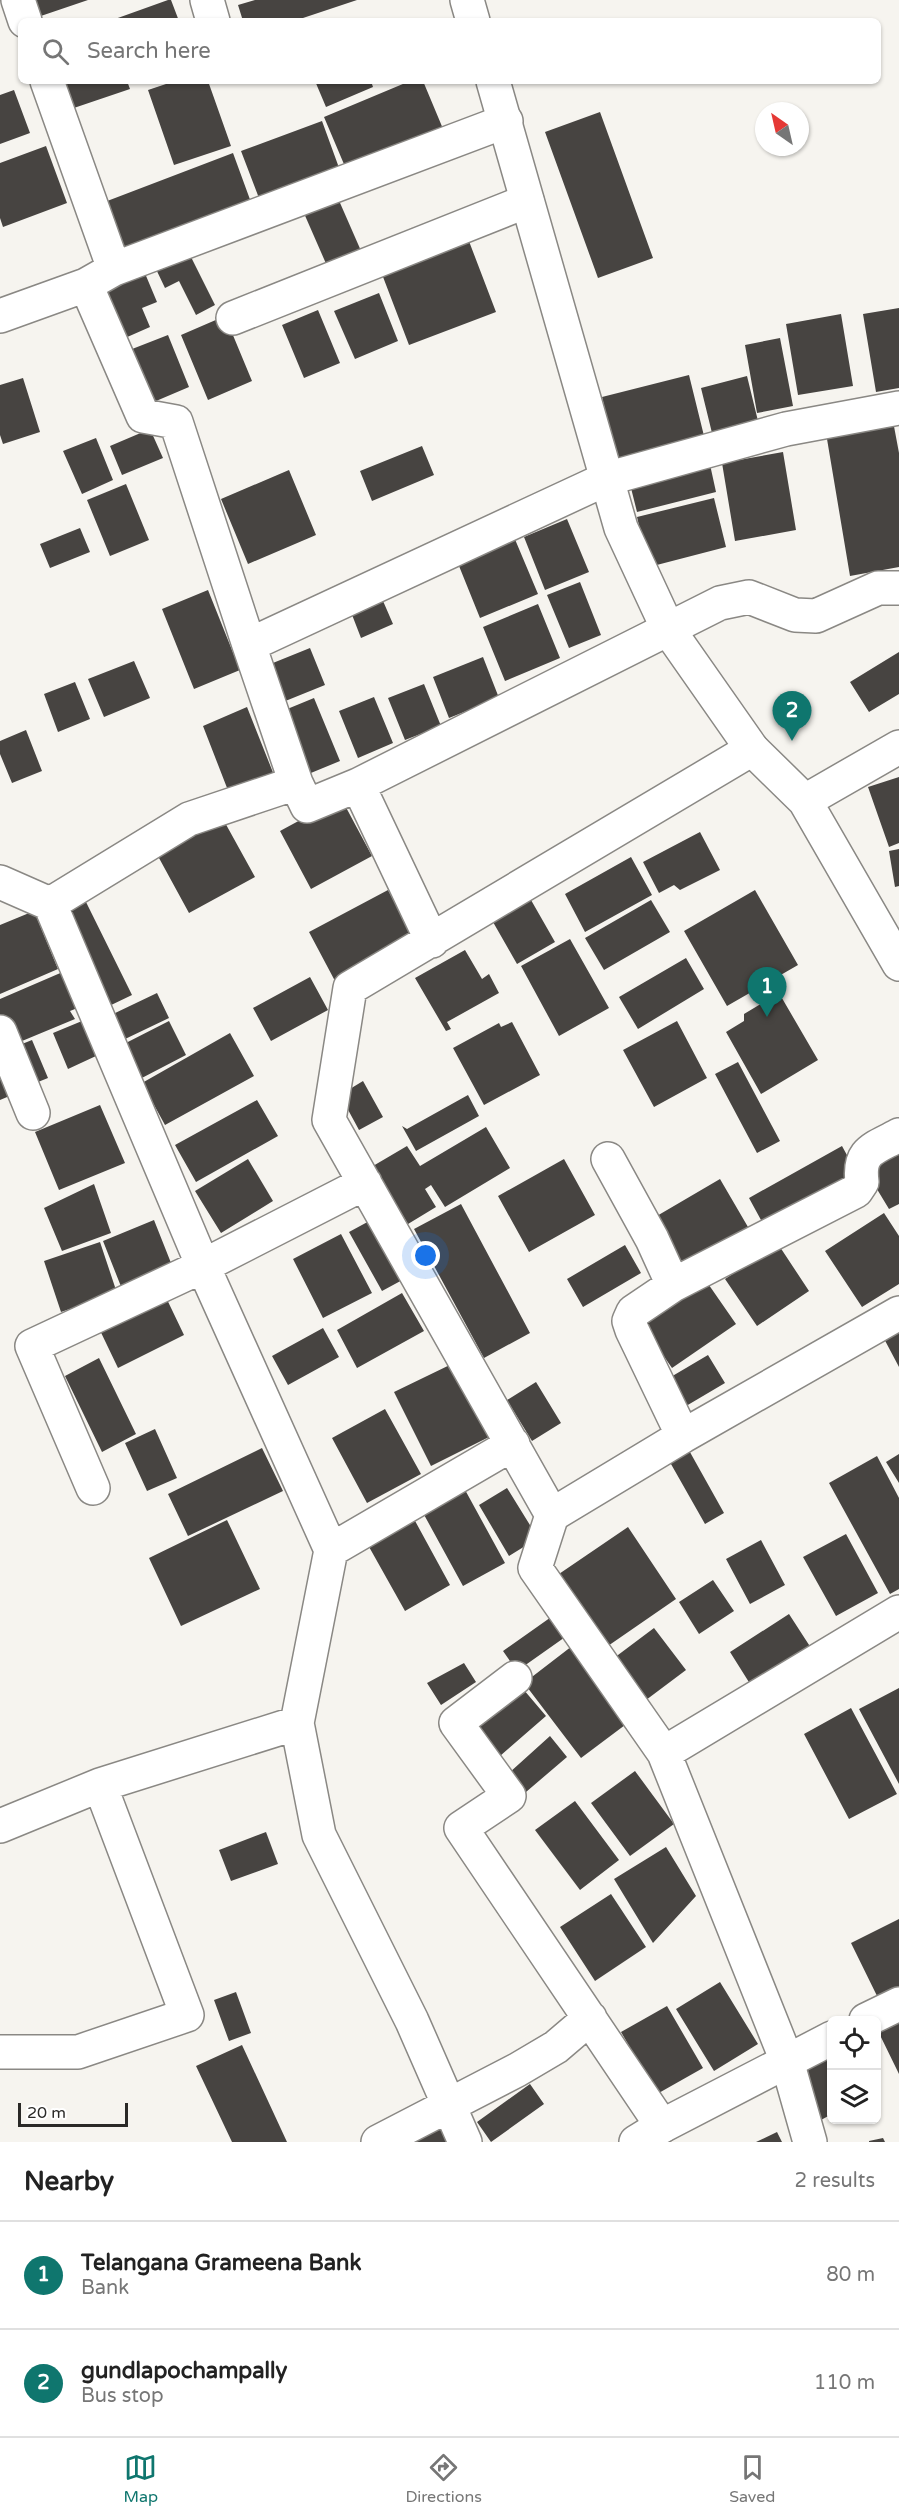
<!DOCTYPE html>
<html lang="en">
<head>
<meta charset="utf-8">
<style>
	body { margin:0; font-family:"Varela Round",sans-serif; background:#f6f6f6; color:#222 }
	.controls { position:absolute; right:18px; bottom:18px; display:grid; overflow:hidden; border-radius:9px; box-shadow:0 2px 4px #0004 }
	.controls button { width:54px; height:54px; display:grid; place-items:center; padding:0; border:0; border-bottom:2px solid #e0e0e0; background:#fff; color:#222; font:30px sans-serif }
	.compass { position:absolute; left:755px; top:102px; width:54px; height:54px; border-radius:50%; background:#fff; box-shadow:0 2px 4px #0004; rotate:326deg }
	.scale { position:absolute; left:18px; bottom:15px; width:110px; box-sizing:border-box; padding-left:6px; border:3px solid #2a2927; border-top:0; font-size:16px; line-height:21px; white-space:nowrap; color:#2a2927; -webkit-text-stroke:4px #fff; paint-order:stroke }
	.you { position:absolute; left:426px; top:1256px; width:21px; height:21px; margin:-15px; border:4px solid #fff; border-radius:50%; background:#1a73e8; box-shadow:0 0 0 9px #1a73e833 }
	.badge { display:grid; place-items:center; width:39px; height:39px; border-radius:50%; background:#0f766e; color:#fff; font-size:20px; font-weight:700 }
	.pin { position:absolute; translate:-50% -50px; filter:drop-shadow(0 2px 3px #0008) }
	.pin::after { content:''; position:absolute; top:32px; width:21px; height:18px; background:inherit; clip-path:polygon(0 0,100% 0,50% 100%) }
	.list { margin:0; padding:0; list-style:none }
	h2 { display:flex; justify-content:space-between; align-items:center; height:78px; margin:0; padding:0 24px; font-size:26px }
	h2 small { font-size:20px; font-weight:400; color:#767676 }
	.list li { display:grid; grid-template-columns:39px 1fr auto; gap:18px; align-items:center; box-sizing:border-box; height:108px; padding:0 24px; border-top:2px solid #e0e0e0 }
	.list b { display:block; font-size:22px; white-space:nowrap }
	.list p { margin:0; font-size:20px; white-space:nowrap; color:#767676 }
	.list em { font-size:20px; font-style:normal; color:#767676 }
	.icon { flex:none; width:33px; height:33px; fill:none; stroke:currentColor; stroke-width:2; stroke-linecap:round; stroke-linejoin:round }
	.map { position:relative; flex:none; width:899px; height:2142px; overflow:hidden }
	.search { position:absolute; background:#fff; box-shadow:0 2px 4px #0004; left:18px; right:18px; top:18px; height:66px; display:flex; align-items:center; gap:15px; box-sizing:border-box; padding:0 21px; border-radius:9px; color:#767676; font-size:22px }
	.sheet { height:294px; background:#fff }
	nav { display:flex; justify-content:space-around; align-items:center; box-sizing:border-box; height:84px; border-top:2px solid #e0e0e0; background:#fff; font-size:16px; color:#767676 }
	nav a { display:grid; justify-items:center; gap:3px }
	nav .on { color:#0f766e }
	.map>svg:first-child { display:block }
	.building { fill:#474441 }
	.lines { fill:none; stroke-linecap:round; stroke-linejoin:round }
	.minor-casing { stroke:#8a8884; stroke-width:36 }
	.major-casing { stroke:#8a8884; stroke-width:36 }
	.minor { stroke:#fff; stroke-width:33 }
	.major { stroke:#fff; stroke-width:33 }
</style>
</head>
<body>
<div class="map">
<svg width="899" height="2142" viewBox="0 0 899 2142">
	<rect width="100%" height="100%" fill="#f6f4ef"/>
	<path class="building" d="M26,0H88L32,19Z
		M168,0H171L179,21H116L115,19Z
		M255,0H357L294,21H243L238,5Z
		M55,81H127L130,89L65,111Z
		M175,81H208L231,146L174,165L148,90Z
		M315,81H371L373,87L326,107Z
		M410,81H423L446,136L349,176L324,117Z
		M14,90L30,133L0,144V95Z
		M600,112L653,258L598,278L545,132Z
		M322,121L342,176L262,206L241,151Z
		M46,146L67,203L3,227L0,218V163Z
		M233,153L252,205L122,255L102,203Z
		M337,196L365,260L331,275L303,211Z
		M467,236L496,312L409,345L380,269Z
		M188,251L215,305L196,315L179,281L165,288L155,267Z
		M144,271L157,302L142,308L150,327L125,338L104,288Z
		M379,293L398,341L355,359L334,311Z
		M899,308V388L876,392L863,314Z
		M318,310L340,363L304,378L282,325Z
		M841,314L853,386L798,395L786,324Z
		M225,316L252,381L208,400L181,335Z
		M168,335L189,387L149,404L127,351Z
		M780,338L793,406L757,413L745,345Z
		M689,375L705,440L618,463L602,397Z
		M747,376L758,421L712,433L701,388Z
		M23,378L40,432L3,444L0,435V385Z
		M893,421L899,453V567L850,576L826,433Z
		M150,429L163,458L122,475L110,446Z
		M96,438L113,480L82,494L63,451Z
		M422,446L434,475L372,501L360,471Z
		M783,452L796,530L735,541L722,463Z
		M709,460L716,492L637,512L629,480Z
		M289,470L316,535L248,564L221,499Z
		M126,484L149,540L110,556L87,500Z
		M714,498L726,547L649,567L637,517Z
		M567,519L589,572L545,590L524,537Z
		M80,528L90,552L50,568L40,544Z
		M514,537L538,594L480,618L457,561Z
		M580,582L601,635L569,648L547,595Z
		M208,590L240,670L194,689L162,609Z
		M380,594L393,624L361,638L349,607Z
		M538,604L560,658L505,681L483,627Z
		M310,648L325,685L278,704L263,667Z
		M899,652V694L869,712L850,682Z
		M483,657L499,698L449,718L433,677Z
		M134,661L150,698L104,717L88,679Z
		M75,682L90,719L58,732L44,694Z
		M424,684L441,726L405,740L388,698Z
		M374,697L393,743L358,758L339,711Z
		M314,698L340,761L306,775L280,712Z
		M247,707L274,775L229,793L203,726Z
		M26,730L42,771L12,783L0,754V741Z
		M899,777V843L889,847L868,787Z
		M341,798L372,856L311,889L280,831Z
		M218,810L255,877L189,913L153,847Z
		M700,832L720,870L680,890L674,885L659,893L643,862Z
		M899,849V886L895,887L889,851Z
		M631,857L652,895L585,932L565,894Z
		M388,890L414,939L335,981L309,932Z
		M755,890L798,965L727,1006L684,931Z
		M527,893L555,942L517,964L489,915Z
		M85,900L132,995L107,1007L61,912Z
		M651,900L670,932L604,970L585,938Z
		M34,911L58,969L0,994V925Z
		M570,939L609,1008L559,1036L521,966Z
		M465,950L482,979L489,974L499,993L447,1022L451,1029L446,1031L415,978Z
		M686,958L704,989L638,1029L619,997Z
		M65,971L80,1007L70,1011L75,1019L10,1046L0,1022V999Z
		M310,977L328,1010L271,1041L253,1008Z
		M157,993L169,1018L123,1040L111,1015Z
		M779,993L818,1060L761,1094L726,1032L744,1021V1014Z
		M82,1021L96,1056L68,1069L53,1033Z
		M169,1021L186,1055L138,1080L120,1046Z
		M677,1021L707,1078L654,1107L623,1050Z
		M512,1022L540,1075L484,1105L453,1048L499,1023L501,1027Z
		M230,1033L254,1076L165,1125L142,1083Z
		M32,1040L48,1078L28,1086L12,1048Z
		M0,1045L19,1092L0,1100Z
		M738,1062L780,1141L757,1153L715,1074Z
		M363,1081L383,1117L359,1130L340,1095Z
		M468,1095L479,1116L416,1151L402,1126L407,1129Z
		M257,1100L278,1136L196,1182L175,1145Z
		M100,1105L125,1163L59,1190L35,1132Z
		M486,1127L510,1168L445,1207L431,1185L425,1189L436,1207L408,1224L373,1166L407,1146L420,1166Z
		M842,1146L860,1179L767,1231L749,1198Z
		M899,1151V1204L889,1209L866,1171Z
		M248,1159L273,1201L221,1233L195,1191Z
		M564,1159L595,1215L529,1252L498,1196Z
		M720,1179L748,1227L677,1268L650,1220Z
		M94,1184L111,1233L62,1251L44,1208Z
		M461,1204L530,1333L484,1358L414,1229Z
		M884,1213L899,1236V1284L862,1307L825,1251Z
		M373,1219L406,1278L382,1291L349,1232Z
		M154,1220L173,1268L122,1289L103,1241Z
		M341,1234L372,1293L323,1318L293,1259Z
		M100,1242L117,1293L61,1312L44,1261Z
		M778,1244L809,1291L757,1326L725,1279Z
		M625,1245L641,1273L583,1307L567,1279Z
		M702,1275L736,1324L672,1368L638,1319Z
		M161,1287L184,1335L118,1368L95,1320Z
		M402,1293L424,1331L357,1368L337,1330Z
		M899,1323V1367L881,1333Z
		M323,1328L339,1357L288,1385L272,1356Z
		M708,1355L725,1383L681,1409L664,1381Z
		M99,1358L136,1434L102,1452L65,1376Z
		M458,1361L495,1434L431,1466L394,1392Z
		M536,1382L561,1423L532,1441L507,1400Z
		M385,1409L421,1474L367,1503L332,1438Z
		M155,1429L177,1478L147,1491L125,1443Z
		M686,1445L724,1513L705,1524L667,1457Z
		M262,1448L283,1491L188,1536L168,1494Z
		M899,1454V1483L886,1462Z
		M877,1456L899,1498V1589L890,1594L829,1483Z
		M464,1488L505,1563L463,1586L422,1511Z
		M507,1488L538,1538L509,1556L479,1505Z
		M414,1519L450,1585L405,1611L368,1545Z
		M227,1520L260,1589L181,1626L149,1558Z
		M628,1527L676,1599L605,1648L556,1576Z
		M846,1534L878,1593L836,1616L803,1557Z
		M761,1540L785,1585L750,1604L726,1559Z
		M713,1580L734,1611L699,1634L679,1602Z
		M789,1614L811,1648L752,1687L730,1652Z
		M554,1615L568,1635L517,1671L503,1651Z
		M654,1628L686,1670L646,1700L614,1658Z
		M576,1643L633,1719L581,1758L524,1683Z
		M464,1663L476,1682L441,1705L427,1683Z
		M518,1683L546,1716L500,1756L471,1724Z
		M899,1688V1784L859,1709Z
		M851,1708L897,1794L849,1819L804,1734Z
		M550,1736L567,1757L526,1792L509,1773Z
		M635,1771L674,1824L630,1856L591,1803Z
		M575,1801L619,1860L580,1890L535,1830Z
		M266,1832L278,1864L231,1881L219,1850Z
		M666,1847L696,1896L653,1943L614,1879Z
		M611,1894L646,1947L595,1981L560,1927Z
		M899,1919V1993L880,2002L851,1943Z
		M720,1982L758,2044L714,2071L676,2009Z
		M236,1992L251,2033L229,2041L214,2000Z
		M667,2006L703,2068L657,2094L621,2032Z
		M899,2021V2074L878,2031Z
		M242,2045L287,2142H232L196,2066Z
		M832,2051V2114L821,2120L795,2071Z
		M530,2084L544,2104L491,2142L477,2122Z
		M438,2115L455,2142H416L410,2133Z
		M777,2132L782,2142H756Z
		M883,2138L885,2142H869V2141Z"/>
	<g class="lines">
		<defs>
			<path id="minor" d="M18,0L25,21
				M207,0L213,21
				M47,81L114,269
				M86,285L143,416L176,422L249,645L296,783L307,806L358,785L720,603L749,597L795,615L816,616L878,588H899
				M0,316L86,285L114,269L506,121
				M233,318L527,201
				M249,645L606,479L786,429L899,408
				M752,749L350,988L329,1120L552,1515L535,1568L664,1753L787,2061L810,2142
				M358,785L432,941
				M0,882L50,904L189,819L296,783
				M50,904L203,1266L331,1550L297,1723L319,1835L412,2021L465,2142
				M0,1032L33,1113
				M608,1159L652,1239L673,1285
				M683,1436L632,1330L629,1321L633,1312L673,1285L856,1191L862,1182C858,1150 874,1149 899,1135
				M93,1488L32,1346L203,1266L365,1183
				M552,1515L683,1436L899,1313
				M331,1550L513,1444
				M515,1678L456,1723L509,1796L461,1828L662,2126
				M664,1753L899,1612
				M0,1826L100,1785L297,1723
				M0,2052H78L187,2015L100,1785
				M378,2142L517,2070L556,2047L590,2018"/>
			<path id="major" d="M467,0L473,21
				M493,81L621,528L668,629L752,749L805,801L899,964
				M805,801L899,747
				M866,2020L899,2004
				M636,2142L662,2126L832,2038"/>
		</defs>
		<use href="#minor" class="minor-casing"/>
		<use href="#major" class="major-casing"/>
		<use href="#minor" class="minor"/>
		<use href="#major" class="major"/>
	</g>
</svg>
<div class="controls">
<button><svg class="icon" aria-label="locate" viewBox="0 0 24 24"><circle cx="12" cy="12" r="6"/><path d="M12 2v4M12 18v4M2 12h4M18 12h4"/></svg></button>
<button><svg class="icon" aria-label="layers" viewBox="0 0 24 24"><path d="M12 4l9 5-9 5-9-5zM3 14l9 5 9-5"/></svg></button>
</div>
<svg class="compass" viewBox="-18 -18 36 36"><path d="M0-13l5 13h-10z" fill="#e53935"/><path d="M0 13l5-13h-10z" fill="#767676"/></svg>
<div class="scale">20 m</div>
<div class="you"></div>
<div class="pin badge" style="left:767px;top:1017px">1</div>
<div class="pin badge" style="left:792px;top:741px">2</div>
<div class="search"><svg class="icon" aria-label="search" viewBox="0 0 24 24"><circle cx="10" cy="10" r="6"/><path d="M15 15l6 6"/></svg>Search here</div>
</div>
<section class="sheet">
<h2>Nearby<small>2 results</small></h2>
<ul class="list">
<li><span class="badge">1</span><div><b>Telangana Grameena Bank</b><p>Bank</p></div><em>80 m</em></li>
<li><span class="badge">2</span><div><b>gundlapochampally</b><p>Bus stop</p></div><em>110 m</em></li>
</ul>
</section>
<nav>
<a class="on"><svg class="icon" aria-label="map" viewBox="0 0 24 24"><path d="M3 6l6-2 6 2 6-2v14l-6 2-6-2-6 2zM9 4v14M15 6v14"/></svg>Map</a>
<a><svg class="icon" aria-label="directions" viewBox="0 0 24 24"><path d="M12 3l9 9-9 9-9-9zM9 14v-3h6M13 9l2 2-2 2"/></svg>Directions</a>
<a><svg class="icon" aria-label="saved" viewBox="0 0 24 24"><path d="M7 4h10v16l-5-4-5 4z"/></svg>Saved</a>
</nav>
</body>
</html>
